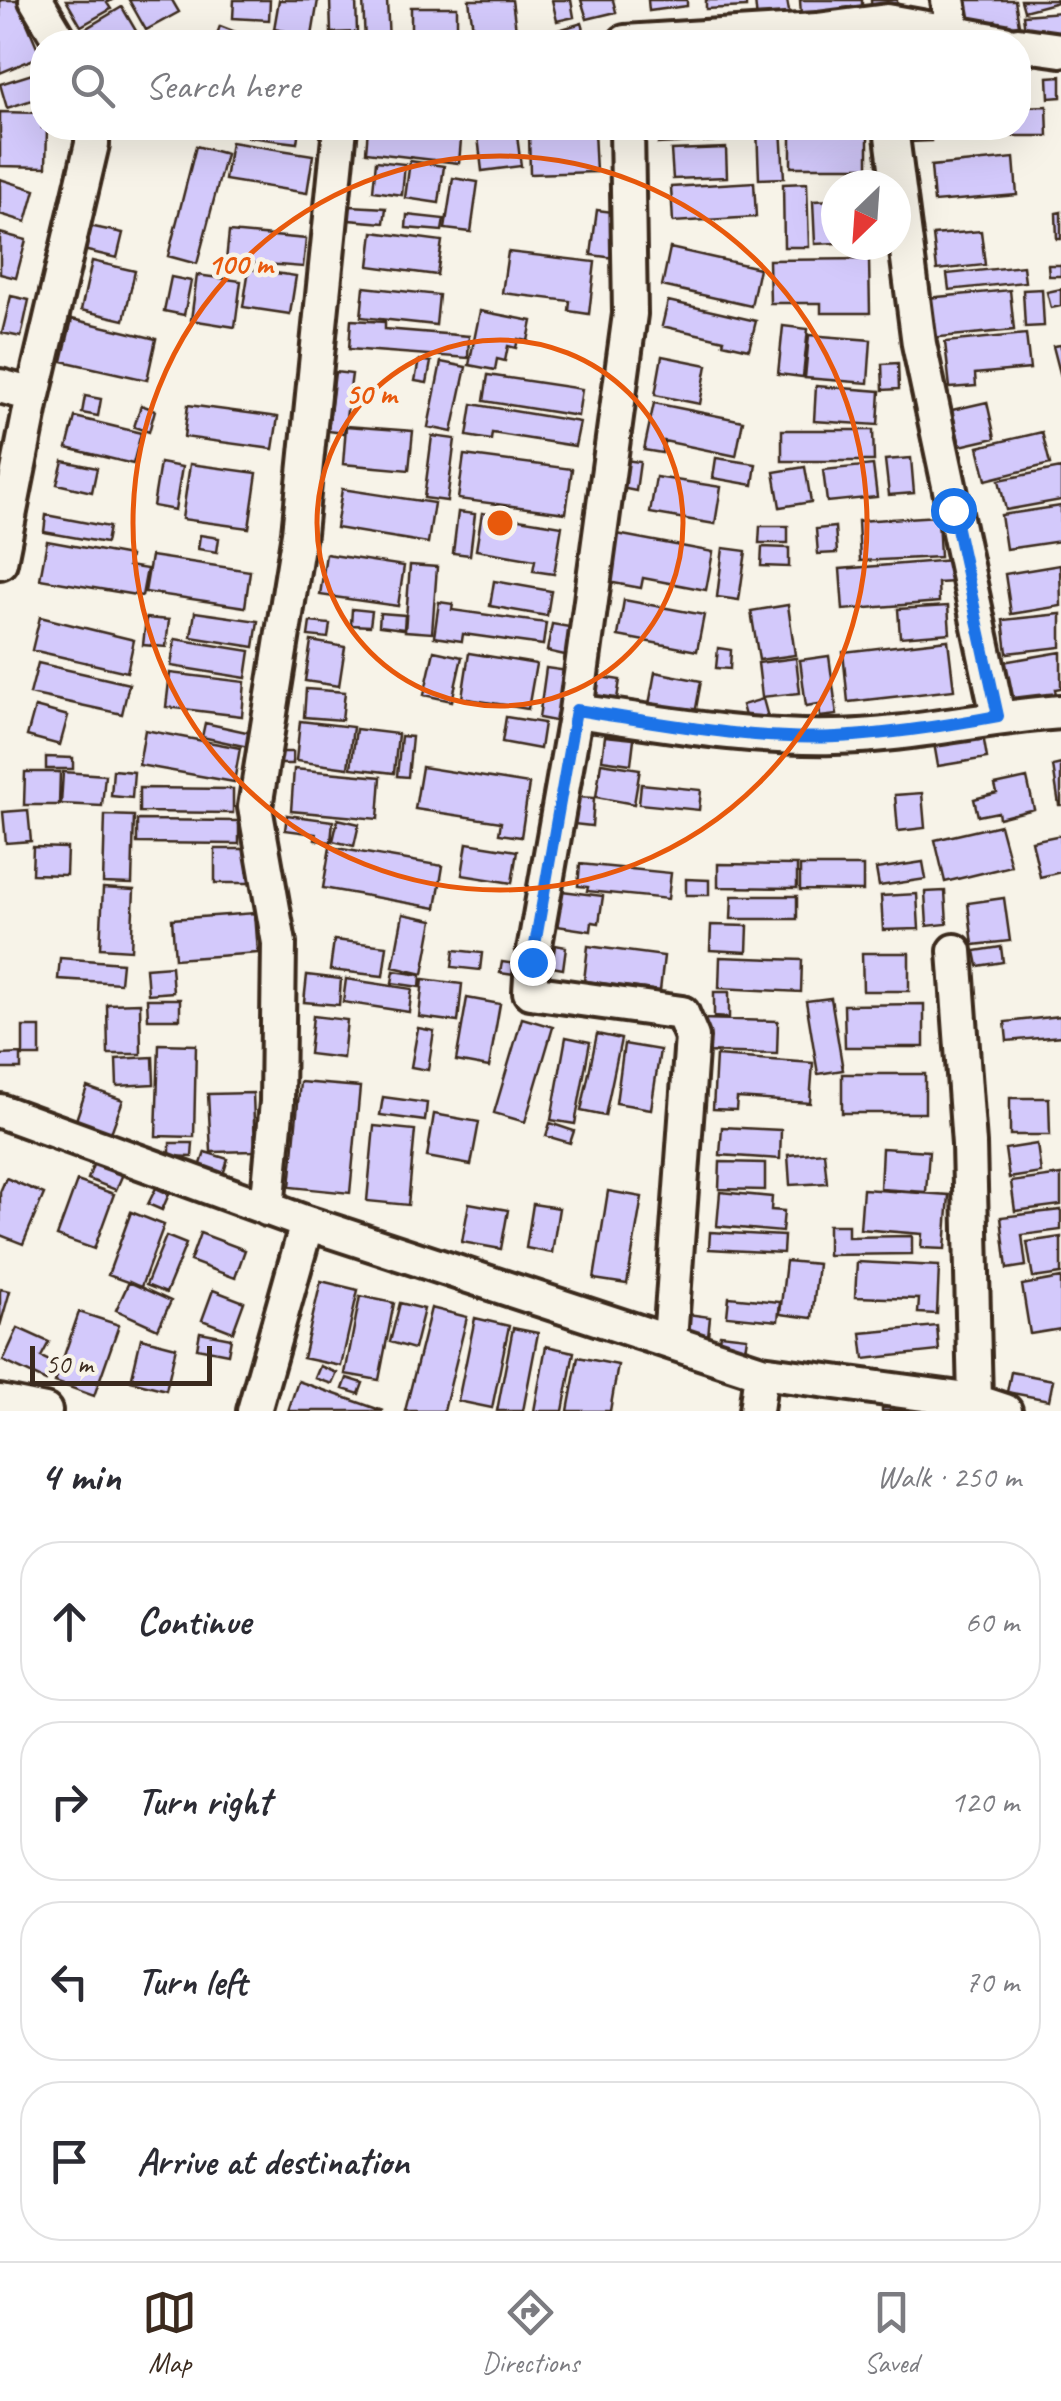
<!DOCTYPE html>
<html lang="en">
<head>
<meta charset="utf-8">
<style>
	body { margin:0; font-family:Caveat,sans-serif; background:#f2f2f3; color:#2b2b33 }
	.compass { position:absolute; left:821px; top:170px; width:90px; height:90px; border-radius:50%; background:#fff; box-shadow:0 10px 40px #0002; rotate:205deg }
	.scale { position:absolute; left:30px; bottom:25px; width:182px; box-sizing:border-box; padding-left:10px; border:5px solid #3b2a1e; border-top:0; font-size:28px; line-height:35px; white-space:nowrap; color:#3b2a1e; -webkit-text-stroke:8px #f7f3e8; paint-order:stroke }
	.stop { position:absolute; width:30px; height:30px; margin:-22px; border:8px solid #1a73e8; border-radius:50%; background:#fff }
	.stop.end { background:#1a73e8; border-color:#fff; box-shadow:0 2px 10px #0008 }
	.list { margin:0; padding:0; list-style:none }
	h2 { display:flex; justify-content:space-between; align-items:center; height:130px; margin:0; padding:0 40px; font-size:42px }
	h2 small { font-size:32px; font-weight:400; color:#7c7c81 }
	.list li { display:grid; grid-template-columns:65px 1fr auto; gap:30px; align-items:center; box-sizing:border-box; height:160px; margin:0 20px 20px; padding:0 20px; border:2px solid #e1e1e2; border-radius:40px }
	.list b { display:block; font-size:38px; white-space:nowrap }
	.list em { font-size:32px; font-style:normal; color:#7c7c81 }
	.icon { flex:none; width:55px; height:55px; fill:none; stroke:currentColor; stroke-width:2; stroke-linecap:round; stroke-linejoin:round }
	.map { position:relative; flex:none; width:1061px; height:1411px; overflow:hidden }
	.search { position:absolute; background:#fff; box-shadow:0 10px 40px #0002; left:30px; right:30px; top:30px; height:110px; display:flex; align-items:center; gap:25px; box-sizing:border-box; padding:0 35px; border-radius:40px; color:#7c7c81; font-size:38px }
	.sheet { height:850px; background:#fff }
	nav { display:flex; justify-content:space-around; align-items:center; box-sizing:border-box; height:140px; border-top:2px solid #e1e1e2; background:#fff; font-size:28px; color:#7c7c81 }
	nav a { display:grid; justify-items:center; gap:5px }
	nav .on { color:#3b2a1e }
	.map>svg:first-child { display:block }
	.building { fill:#d3c9fb; stroke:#3b2a1e; stroke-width:2.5 }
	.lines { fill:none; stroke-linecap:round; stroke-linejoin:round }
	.minor-casing { stroke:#3b2a1e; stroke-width:40 }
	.minor { stroke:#f7f3e8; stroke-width:32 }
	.route { stroke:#1a73e8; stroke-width:12 }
	.ring { fill:none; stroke:#e8590c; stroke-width:5 }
	.centre { fill:#e8590c; stroke:#f7f3e8; stroke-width:5 }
	.ring-label { font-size:30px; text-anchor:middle; font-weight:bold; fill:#e8590c; stroke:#f7f3e8; stroke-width:9; stroke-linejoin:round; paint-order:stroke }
</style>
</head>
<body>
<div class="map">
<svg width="1061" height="1411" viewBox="0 0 1061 1411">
	<rect width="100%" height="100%" fill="#f7f3e8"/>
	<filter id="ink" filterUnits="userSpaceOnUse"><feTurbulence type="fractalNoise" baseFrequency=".01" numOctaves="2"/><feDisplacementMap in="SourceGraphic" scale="20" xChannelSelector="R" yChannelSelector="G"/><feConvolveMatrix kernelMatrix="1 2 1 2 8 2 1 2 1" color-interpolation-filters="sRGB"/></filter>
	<g filter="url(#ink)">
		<path class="building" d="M0,0H17L41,56L0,73Z
			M66,0H112L107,3L111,9L81,26Z
			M129,0H172L179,12L146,30Z
			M234,0H270L269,20L233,18Z
			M279,0H318L312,36L274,29Z
			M330,0H356L357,32L331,33Z
			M363,0H387L389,42H365Z
			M469,0H512L516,30L474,36Z
			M552,0H571L574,17L557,21Z
			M581,0H613L616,12L587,19Z
			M648,0H687V6L649,11Z
			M706,0H746V7L706,9Z
			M755,0H787L790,17L757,21Z
			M800,0H862V11L801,15Z
			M871,0H897V11L872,13Z
			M966,0H1015L1019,25L998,28L996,21L971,25Z
			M1021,0H1058V2L1024,11Z
			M122,7L139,36L128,42H87L80,32Z
			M411,7H457V42H411Z
			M1061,12V36L1026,39L1023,15Z
			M582,23L587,40L533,42L531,38Z
			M220,26L251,38L249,42H214Z
			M519,34L521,42H481Z
			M1027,68L1029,94L1018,95V69Z
			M42,71V97L7,108L0,84Z
			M1061,76V97L1049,98L1048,77Z
			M1047,106L1048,136H1002V128H1018V107Z
			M0,112L42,113V128H47L46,167L0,166Z
			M249,128H299L297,143L248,137Z
			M368,128H462L459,163L366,152Z
			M477,128H516L521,166L482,171Z
			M657,128H712L713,141L658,144Z
			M757,128H781L784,178L759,179Z
			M791,128H868V167H791Z
			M910,128H930L931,141L910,142Z
			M594,131L596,172L530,174L529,133Z
			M231,142L313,155L307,193L225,180Z
			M196,146L226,154L197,264L168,256Z
			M726,148L727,177L673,179L671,150Z
			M1014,158L1017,195L934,202L931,166Z
			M376,161L405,164L402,195L373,191Z
			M410,161L444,166L439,203L405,198Z
			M453,178L478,182L471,232L445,229Z
			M0,179L35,190L26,222L0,214Z
			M754,182L756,217L673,222L671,187Z
			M807,183L809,247H784L783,184Z
			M836,200V243L815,244L813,201Z
			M350,206L386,208L384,223L349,220Z
			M597,210L621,213L615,258L591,255Z
			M1061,212V239H1057L1056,213Z
			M407,215L444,219L442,231L406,228Z
			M84,225L123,233L117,258L79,249Z
			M981,231L985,265L937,270L933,235Z
			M229,232L306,239L303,267L226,261Z
			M373,232L442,241L437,275L369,266Z
			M0,233L26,240L16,278L0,274Z
			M670,248L759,268L751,306L662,286Z
			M508,252L595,262L589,314L569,311L570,301L502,293Z
			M869,259L870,313H821V303H770L769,260Z
			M92,261L135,271L124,320L81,310Z
			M1048,265H1061V276H1049Z
			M1023,266L1025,282L949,290L947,274Z
			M249,269L296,276L290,314L243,307Z
			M197,275L241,281L235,327L191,320Z
			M171,277L191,281L184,315L164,311Z
			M364,287L439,295L436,325L361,317Z
			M1042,289L1044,326L1025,327L1023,290Z
			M1061,289V306L1051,308L1047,292Z
			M1010,290L1014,330L930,338L927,298Z
			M11,296L29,300L21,337L2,333Z
			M668,301L756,321L749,349L723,343L724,340L662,326Z
			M480,311L532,321L528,341L518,339L516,348L508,346L505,361L497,359L495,370L469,365Z
			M72,319L156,339L147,380L62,361Z
			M351,320L385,322V329L469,336L468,358L349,349Z
			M783,326L808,329L803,377L778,374Z
			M1026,334L1030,369L975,374L976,386L950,388L945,342Z
			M809,335L871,340L868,383L805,378Z
			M1061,345V377L1053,346Z
			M662,356L707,365L700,404L655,395Z
			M419,360L431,362L427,383L415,381Z
			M441,362L466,367L452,432L428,427Z
			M898,363L899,389L883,390L882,364Z
			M335,372L352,374L344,433L328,431Z
			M488,375L582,389L578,416L484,401Z
			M816,386L880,391L878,425L814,421Z
			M85,396L101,399L98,416L82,413Z
			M987,402L995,438L960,446L952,410Z
			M654,403L743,421L736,456L664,441L662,453L644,450Z
			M472,404L580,422L575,446L492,433L491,440L467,436Z
			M141,405L155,410L149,432L134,427Z
			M188,405L278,417L273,449L184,437Z
			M75,417L141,433L133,464L67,448Z
			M346,426L413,431L409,470L343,464Z
			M782,430H873L874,461H782Z
			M1042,432L1050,464L986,480L978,447Z
			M432,436L455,439L447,501L424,498Z
			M464,455L572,469L566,513L458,499Z
			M716,458L756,464L753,485L713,478Z
			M911,458L914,493L889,495L885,460Z
			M625,460L640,462L636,491L621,488Z
			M63,461L97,468L92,492L57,484Z
			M160,463L182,467L175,510L153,506Z
			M190,464L257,473L249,528L182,519Z
			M873,465L877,497L827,502L823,470Z
			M805,467L811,502L780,507L774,472Z
			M1061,468V500L1006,510L999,480Z
			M656,477L721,487L715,524L650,513Z
			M342,489L434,503L428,543L336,528Z
			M1061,506V541L1006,549L1001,515Z
			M458,512L475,514L470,555L453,553Z
			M482,513L562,526L554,574L533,571L535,560L476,550Z
			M46,515L109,527L106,543L44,532Z
			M938,516L940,557L860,561L858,521Z
			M760,526H788V543H759Z
			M835,527L837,553L818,554L816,529Z
			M617,534L713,552L706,590L643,578L641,588L608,582Z
			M200,535L219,538L217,552L198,549Z
			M47,541L130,556L128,566L147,569L142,596L40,579Z
			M762,547L789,548V567L761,566Z
			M723,548L746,551L739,600L717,597Z
			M326,554L404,566L398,606L320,595Z
			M151,556L250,571L245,607L145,592Z
			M952,560L954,582L938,583L939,602L843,610L840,569Z
			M410,565L437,567L432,633L405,631Z
			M1060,565L1061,606L1011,614L1005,574Z
			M494,581L551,591L547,616L490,606Z
			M624,600L704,615L697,651L618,636Z
			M439,602L453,604L452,610L546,623L543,645L463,634L462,641L434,637Z
			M788,605L795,655L759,660L751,611Z
			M948,606L950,633L900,637L898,609Z
			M352,609L372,611L370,626L351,625Z
			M195,612L258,621L254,647L191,637Z
			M380,613L405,615L404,629L379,626Z
			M1061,614V647L1007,653L1003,620Z
			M40,617L134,640L127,672L32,650Z
			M146,618L169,620L166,647L143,645Z
			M310,622L330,624L328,638L308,636Z
			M552,624L575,628L569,656L547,651Z
			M175,639L250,651L246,678L171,666Z
			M948,640L954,690L848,702L843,652Z
			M311,641L345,647L339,686L305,681Z
			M718,648L731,650L730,669L716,668Z
			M434,651L462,657L452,701L424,695Z
			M1061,652V688L1055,689L1057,699L1005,708L997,663Z
			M469,653L536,664L528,709L462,698Z
			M829,656L837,715L820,717L819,704L806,706L800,660Z
			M796,658L800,693L762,697L758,663Z
			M38,663L129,684L122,714L30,694Z
			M546,668L568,671L560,722L539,718Z
			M655,672L701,681L695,714L649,705Z
			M170,673L245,682L242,716L166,707Z
			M594,676L620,680L616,705L590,701Z
			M306,689L345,692L342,720L304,717Z
			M763,699L769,721L748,727L742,705Z
			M35,707L68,716L60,745L27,736Z
			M506,717L544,723L540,749L502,742Z
			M300,721L353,727L348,768L296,761Z
			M205,723L251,733L248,747L202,737Z
			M356,729L398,734L394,773L351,768Z
			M145,730L240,748L234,782L139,765Z
			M983,735L987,758L938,766L934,743Z
			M401,736L412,737L408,777L397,776Z
			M605,736L634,739L631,764L602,760Z
			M280,752H293V764H279Z
			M46,757L73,758V769H46Z
			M601,763L640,769L634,804L596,797Z
			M1061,764V805H1059L1053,766Z
			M422,767L529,784L521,837L499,834L501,822L415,809Z
			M294,769L381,777L378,819L291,811Z
			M113,770L134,772L132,798L111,796Z
			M25,772H60L59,805H24Z
			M63,772L105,775L102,806L61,804Z
			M1027,778L1034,809L999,818L998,812L978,816L974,799L997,793L995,785Z
			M641,784L701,790L699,810L639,804Z
			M139,788L233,789V813L139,812Z
			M922,793L925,828L898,831L895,795Z
			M575,797L594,798L592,826L573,824Z
			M28,810L31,841L6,843L3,812Z
			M105,815L134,816L132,884L103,883Z
			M287,815L333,821L331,842L315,840L316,834L285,830Z
			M338,819L359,824L354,846L333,841Z
			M137,820L239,821V844L137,843Z
			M1000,825L1011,866L945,882L935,840Z
			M1061,835V872L1040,877L1032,841Z
			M467,843L517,851L512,883L462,875Z
			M33,847L67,848L66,875L32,874Z
			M330,847L443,866L436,908L323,888Z
			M215,849H248L249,883H215Z
			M923,862L926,879L879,886L876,869Z
			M580,864L671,873L668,899L587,891L588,887L578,886Z
			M718,864L797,865V888L718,887Z
			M800,866H863V891L800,890Z
			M686,879L709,880V895H686Z
			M103,888L134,890L131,950L100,948Z
			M562,891L603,896L599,923L592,922L591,931L557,926Z
			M945,891L947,924L927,926L925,892Z
			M917,894L919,929L883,930L881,896Z
			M732,896H797V919H731Z
			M1004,898L1010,941L973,945L968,903Z
			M255,913L258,953L175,959L172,919Z
			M403,914L433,920L423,974L393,967Z
			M711,925L748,926L747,952L710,950Z
			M334,940L387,946L383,976L330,970Z
			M555,945L566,947L563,969L552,967Z
			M588,946L664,956L660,991L584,981Z
			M1001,947L1003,962L978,966L975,951Z
			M454,950L482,953L480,970L452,967Z
			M862,953H909V991H863Z
			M720,957L802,960L801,992L719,988Z
			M60,958L122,963L120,983L58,979Z
			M502,962L516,964L514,975L500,973Z
			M171,966L173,992L148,994L146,968Z
			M394,971L421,975L420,987L392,983Z
			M307,975L341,979L339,1005L304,1002Z
			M346,979L412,989L409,1012L343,1002Z
			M423,979L462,984L458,1022L419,1017Z
			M714,992H729V1018L714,1017Z
			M467,998L500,1004L489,1067L456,1061Z
			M831,998L843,1070L818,1074L806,1001Z
			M147,999H180V1019H148Z
			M140,1003L141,1054H108L107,1004Z
			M924,1004V1047H845L844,1005Z
			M313,1016L347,1020L343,1058L309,1054Z
			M1061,1016V1036L1007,1041L1005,1022Z
			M522,1018L553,1027L525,1122L494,1113Z
			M700,1019L778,1021L777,1054L699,1052Z
			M23,1027H40V1056H23Z
			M418,1028L434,1031L428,1070L411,1067Z
			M597,1034L621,1039L605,1116L581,1111Z
			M566,1037L590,1042L575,1124L551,1120Z
			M159,1044L196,1045L194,1137L156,1136Z
			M624,1044L660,1050L651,1109L616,1103Z
			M21,1054V1069H0V1055Z
			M716,1056L813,1063L810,1103L737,1098L736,1110L713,1109Z
			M153,1057L154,1084L117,1086L116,1059Z
			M842,1074H925V1113H842Z
			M300,1082L360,1087L350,1193L290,1187Z
			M87,1087L123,1100L111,1133L76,1120Z
			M253,1093L255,1151L211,1152L208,1094Z
			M383,1097L427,1103L425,1121L380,1115Z
			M1010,1098H1049L1050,1135H1010Z
			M434,1114L479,1122L471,1165L427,1157Z
			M550,1123L574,1131L570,1143L546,1136Z
			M374,1126L415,1130L408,1205L367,1201Z
			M722,1127L781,1130L780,1159L720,1155Z
			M170,1143H193L192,1157L170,1156Z
			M1037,1144L1041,1173L1009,1178L1005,1149Z
			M882,1148L929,1151L926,1192L880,1189Z
			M205,1152L228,1159L222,1178L199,1170Z
			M824,1152L827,1183L790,1185L788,1155Z
			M94,1162L123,1174L116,1190L88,1179Z
			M720,1162L765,1163V1190L719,1189Z
			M1061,1175V1205L1015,1211L1011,1182Z
			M6,1178L44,1194L23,1244L0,1235V1192Z
			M77,1181L114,1194L94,1249L57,1236Z
			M156,1188L169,1194L162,1210L148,1204Z
			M863,1189L949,1195L945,1249L921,1248L922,1234L860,1229Z
			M608,1191L642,1197L627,1284L594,1279Z
			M720,1192L772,1197L771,1210L784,1211L782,1232L717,1226Z
			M469,1203L508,1210L501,1249L462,1242Z
			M533,1204L559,1208L552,1253L526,1248Z
			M1061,1210V1230L1022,1235L1026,1266L1007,1269L1001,1217Z
			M131,1212L164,1225L141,1287L108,1275Z
			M828,1225H848V1237L912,1236V1254L828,1255Z
			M710,1232L784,1236L783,1253L709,1249Z
			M200,1233L245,1250L235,1278L190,1261Z
			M166,1236L186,1244L166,1293L146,1285Z
			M1061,1237V1274L1033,1278L1027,1242Z
			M786,1261L818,1264L812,1318L780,1314Z
			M857,1262L939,1266L937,1314L918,1313L919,1299L855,1297Z
			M1061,1278V1329L1030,1334L1022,1285Z
			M321,1281L358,1290L341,1366L303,1358Z
			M129,1282L171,1301L158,1329L116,1310Z
			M0,1289L10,1291L0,1326Z
			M213,1290L244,1302L233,1332L202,1320Z
			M360,1296L394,1303L379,1380L345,1374Z
			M729,1297L780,1302L778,1321L727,1316Z
			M400,1303L424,1309L414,1349L390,1342Z
			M431,1308L467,1317L444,1411H405Z
			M79,1312L119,1325L94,1396L55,1382Z
			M680,1313L710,1317L708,1336L678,1333Z
			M475,1318L509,1326L492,1408L458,1401Z
			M937,1326L939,1351L864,1359L861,1333Z
			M18,1328L49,1342L41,1357L54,1363L46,1381L3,1361Z
			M513,1328L538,1333L523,1411H497Z
			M200,1332L231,1338L228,1354L197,1348Z
			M720,1334L747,1337L745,1350L718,1346Z
			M141,1338L176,1347L166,1390L131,1381Z
			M546,1346L574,1352L563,1411H534Z
			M578,1357L618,1365L610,1411H568Z
			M320,1366L337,1373L332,1384L315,1378Z
			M1011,1372L1053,1380L1049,1400L1007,1392Z
			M347,1378L363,1383L359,1394L343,1389Z
			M298,1381L383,1411H288Z
			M920,1407V1411H882V1408Z"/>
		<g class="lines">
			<defs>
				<path id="minor" d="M36,0L61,42
					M948,0L954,34
					M625,42L817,30L887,21L1004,42
					M1018,44L1061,50
					M627,128L630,314L576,711L532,962L530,992L682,1013L692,1037L670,1340
					M891,128L919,344L998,716
					M0,386L33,395
					M0,562L33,395L92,144V128
					M576,711C661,723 748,739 834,737C910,736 985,717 1061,712
					M955,951L969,1144L975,1401
					M0,1111L307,1223L761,1372L975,1401L1005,1411
					M267,1209L277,1102L279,943L255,807L299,533L340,128
					M0,1402L45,1411
					M254,1411L307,1223
					M756,1411L761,1372"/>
			</defs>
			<use href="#minor" class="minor-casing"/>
			<use href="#minor" class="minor"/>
		</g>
	</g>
	<g class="lines" filter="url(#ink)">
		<path class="route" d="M532,962L576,710C662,723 750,741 837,737C891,734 944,726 998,716L953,510"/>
	</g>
	<g class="ring">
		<circle cx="500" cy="523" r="183"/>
		<circle cx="500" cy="523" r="367"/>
	</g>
	<circle cx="500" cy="523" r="15" class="centre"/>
	<g class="ring-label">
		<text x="240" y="274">100 m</text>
		<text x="371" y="404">50 m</text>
	</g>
</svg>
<svg class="compass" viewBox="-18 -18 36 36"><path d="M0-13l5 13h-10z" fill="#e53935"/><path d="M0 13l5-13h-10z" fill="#7c7c81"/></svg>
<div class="scale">50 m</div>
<div class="stop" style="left:953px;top:510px"></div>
<div class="stop end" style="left:532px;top:962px"></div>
<div class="search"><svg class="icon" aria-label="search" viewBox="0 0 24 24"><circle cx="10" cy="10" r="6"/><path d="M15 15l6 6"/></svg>Search here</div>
</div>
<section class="sheet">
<h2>4 min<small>Walk · 250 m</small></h2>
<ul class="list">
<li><svg class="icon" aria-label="ahead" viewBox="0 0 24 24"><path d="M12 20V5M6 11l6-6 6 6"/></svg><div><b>Continue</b></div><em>60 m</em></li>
<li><svg class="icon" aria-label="right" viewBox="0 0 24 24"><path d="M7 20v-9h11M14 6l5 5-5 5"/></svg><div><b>Turn right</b></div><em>120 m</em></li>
<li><svg class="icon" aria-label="left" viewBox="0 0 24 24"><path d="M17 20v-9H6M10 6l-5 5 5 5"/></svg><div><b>Turn left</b></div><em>70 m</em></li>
<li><svg class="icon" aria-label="arrive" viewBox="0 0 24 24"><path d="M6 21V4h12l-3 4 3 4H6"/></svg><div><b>Arrive at destination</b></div></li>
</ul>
</section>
<nav>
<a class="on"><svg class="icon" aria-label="map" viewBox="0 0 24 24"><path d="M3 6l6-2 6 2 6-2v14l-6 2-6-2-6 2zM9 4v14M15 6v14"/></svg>Map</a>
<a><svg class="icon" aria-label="directions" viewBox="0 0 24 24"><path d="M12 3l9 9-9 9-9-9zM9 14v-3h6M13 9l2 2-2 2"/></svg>Directions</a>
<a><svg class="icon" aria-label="saved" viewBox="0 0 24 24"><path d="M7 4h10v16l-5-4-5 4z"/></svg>Saved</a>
</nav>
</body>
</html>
